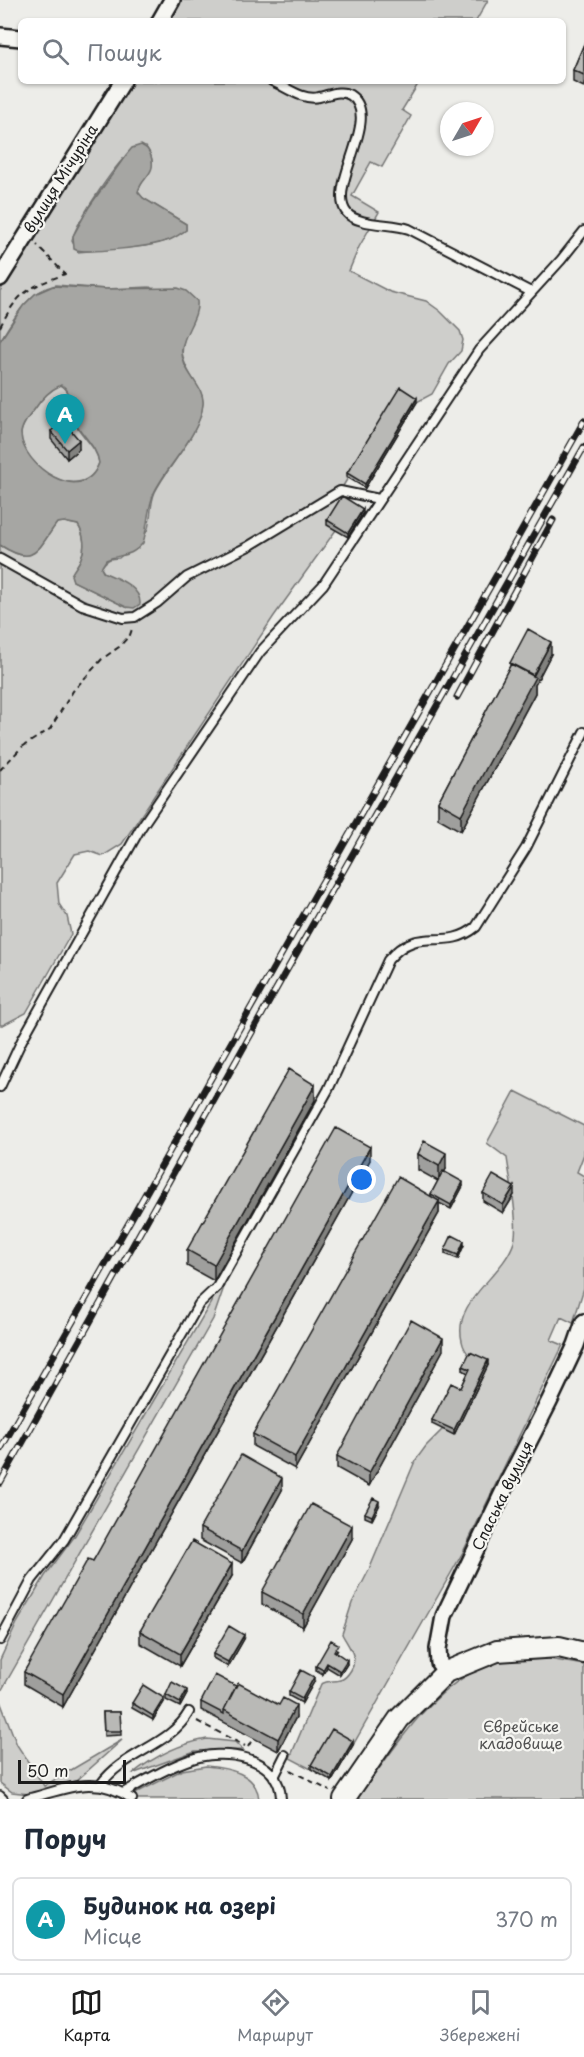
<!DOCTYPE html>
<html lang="uk">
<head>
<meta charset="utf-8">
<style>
	body { margin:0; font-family:"Playpen Sans",sans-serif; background:#f2f2f3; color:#1f2937 }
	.compass { position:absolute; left:440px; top:102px; width:54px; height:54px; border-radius:50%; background:#fff; box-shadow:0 2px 4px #0004; rotate:51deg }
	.scale { position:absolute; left:18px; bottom:15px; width:108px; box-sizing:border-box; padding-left:6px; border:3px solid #1c1c1c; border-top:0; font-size:16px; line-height:21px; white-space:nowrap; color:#1c1c1c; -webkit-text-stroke:4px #f6f6f2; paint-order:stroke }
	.you { position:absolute; left:362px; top:1180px; width:21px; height:21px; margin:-15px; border:4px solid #fff; border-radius:50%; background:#1a73e8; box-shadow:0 0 0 9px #1a73e833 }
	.badge { display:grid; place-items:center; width:39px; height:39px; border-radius:50%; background:#1c1c1c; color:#fff; font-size:20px; font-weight:700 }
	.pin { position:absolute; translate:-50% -50px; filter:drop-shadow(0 2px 3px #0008) }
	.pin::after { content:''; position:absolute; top:32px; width:21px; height:18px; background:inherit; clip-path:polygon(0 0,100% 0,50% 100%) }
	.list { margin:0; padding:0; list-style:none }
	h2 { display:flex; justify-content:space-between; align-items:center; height:78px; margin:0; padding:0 24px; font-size:26px }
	h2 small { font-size:20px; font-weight:400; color:#747a83 }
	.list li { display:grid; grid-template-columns:39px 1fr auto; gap:18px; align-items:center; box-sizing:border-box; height:84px; margin:0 12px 12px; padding:0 12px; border:2px solid #e0e1e3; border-radius:9px }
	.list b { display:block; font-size:22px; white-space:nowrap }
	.list p { margin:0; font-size:20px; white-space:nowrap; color:#747a83 }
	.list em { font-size:20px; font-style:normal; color:#747a83 }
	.icon { flex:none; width:33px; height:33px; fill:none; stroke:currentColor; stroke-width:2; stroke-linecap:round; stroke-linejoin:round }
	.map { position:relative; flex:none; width:584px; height:1799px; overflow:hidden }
	.search { position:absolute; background:#fff; box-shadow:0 2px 4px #0004; left:18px; right:18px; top:18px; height:66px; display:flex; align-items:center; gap:15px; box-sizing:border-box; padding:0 21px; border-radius:9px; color:#747a83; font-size:22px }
	.sheet { height:174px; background:#fff }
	nav { display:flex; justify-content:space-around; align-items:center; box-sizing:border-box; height:84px; border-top:2px solid #e0e1e3; background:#fff; font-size:16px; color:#747a83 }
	nav a { display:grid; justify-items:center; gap:3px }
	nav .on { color:#1c1c1c }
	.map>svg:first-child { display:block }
	.green { fill:#cececb; stroke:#757574; stroke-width:1.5; fill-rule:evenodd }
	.water { fill:#a6a6a3; stroke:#6f6f6d; stroke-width:1.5; fill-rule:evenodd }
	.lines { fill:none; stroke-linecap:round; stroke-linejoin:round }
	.service-casing { stroke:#1c1c1c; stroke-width:12 }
	.minor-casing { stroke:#1c1c1c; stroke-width:20 }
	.tertiary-casing { stroke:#1c1c1c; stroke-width:24 }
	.path { stroke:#1c1c1c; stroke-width:2; stroke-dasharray:6 4.5; stroke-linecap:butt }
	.service { stroke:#f6f6f2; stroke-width:8 }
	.minor { stroke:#f6f6f2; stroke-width:15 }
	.tertiary { stroke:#f6f6f2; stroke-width:20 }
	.rail-casing { stroke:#1c1c1c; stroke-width:7 }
	.rail { stroke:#f6f6f2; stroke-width:4.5; stroke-dasharray:14; stroke-linecap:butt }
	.wall { fill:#9f9f9d; stroke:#1c1c1c; stroke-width:1.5 }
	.shaded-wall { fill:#82827f; stroke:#1c1c1c; stroke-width:1.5 }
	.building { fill:#b9b9b6; stroke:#1c1c1c; stroke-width:1.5 }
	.labels { text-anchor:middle; stroke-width:4.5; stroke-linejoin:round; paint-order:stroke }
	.street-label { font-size:15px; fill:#1c1c1c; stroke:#f6f6f2 }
	.park-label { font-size:15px; fill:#515151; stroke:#f6f6f2 }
</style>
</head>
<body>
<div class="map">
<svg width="584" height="1799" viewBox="0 0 584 1799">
	<rect width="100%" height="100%" fill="#edede9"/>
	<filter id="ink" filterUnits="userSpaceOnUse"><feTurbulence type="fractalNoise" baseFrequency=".0167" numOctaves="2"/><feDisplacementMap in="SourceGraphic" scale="12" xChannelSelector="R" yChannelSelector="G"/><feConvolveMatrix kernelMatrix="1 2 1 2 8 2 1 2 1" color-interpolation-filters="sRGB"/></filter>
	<g filter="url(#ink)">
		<path class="green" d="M177,0H488L476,21H164Z
			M128,81H420L402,110L411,116L382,167L371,162L352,196L379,212L359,247L349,271L390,292L426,301L440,311L460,331L463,340L461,351L449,364L432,394L417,402L400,392L340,491L342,500L336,530L274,616L122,844L103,856L89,851L75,854L57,883L59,904L67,916L71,934L26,1013L3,1025H0V545C36,568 37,549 57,523L64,522L78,525C84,534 86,547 81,558C79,564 74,568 72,575L73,581L126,607L101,568C106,560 109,558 119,558C125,552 142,540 146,533C152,523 149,505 155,492C168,465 200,435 203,403C203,397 200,391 197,386C181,359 177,353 190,322L150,287L106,289L56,285C28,291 14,318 0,341V291ZM146,147C162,170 142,174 138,192L143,198L186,224V230L166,241L145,246L78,252L72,241C74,225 112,170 125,157C130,152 140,150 146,147Z
			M61,385C74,392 69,409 74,421C80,436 97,446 99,463C83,507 21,466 21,434C21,425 30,416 34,410C41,399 50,389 61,385Z
			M515,1091L584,1126V1154L577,1172L584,1176V1288L573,1323L561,1317L551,1340L563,1345L463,1552L353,1745L332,1734L311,1769L290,1758L321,1684C329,1680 333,1682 340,1680C345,1679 348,1675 351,1670C359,1657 348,1646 342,1634L352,1603L369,1570L415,1461L426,1446L443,1429L454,1434L488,1365C482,1362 476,1360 471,1357C467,1353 463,1347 462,1341C452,1300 503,1277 514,1242C519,1223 510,1179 507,1158L487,1143Z
			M221,1285L224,1287L213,1319L0,1693V1660L17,1623L45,1576L74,1537Z
			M522,1658L549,1659L584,1665V1799H357C390,1755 426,1694 477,1670C491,1663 506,1660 522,1658Z
			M0,1701L17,1745L44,1786L122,1740L76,1781L29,1794L12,1792L0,1783Z
			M207,1739L235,1742L243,1750L195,1751L132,1774C155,1756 178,1744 207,1739Z
			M206,1766C228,1768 257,1773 259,1799H136L132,1795L182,1770Z"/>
		<path class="water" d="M141,145C147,148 148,149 151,156C157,175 141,177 138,192L143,198L186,224V230C180,234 174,239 166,241C153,246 84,255 74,249L73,236L89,207L126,155L132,148Z
			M53,286L106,289L178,288L186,291L197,301C199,317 184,332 182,349C180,372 205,385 203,404C200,436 167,465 154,493C147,509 148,527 143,543C129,559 121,553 106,560L101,568L103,572C116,578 141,586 140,604L134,608L126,607L73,581L71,575C74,569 79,564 81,558C86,548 84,534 78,525L64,522L57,523C37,549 36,568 0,545V341L23,306L35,294ZM61,385C74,391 68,409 74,420C81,435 97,446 99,463C83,508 22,466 21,434C21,426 29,416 34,410C41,399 50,390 61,385Z"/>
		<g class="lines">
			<defs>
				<path id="service" d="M272,81C286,87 303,101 319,97C329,95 340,89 350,95C384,117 325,187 347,213C358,226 392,223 409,229L531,292
					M0,559L82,605L123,618L135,617L157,603L187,577L249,546L340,491L379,499
					M0,1087L22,1040L140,829L260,652L323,585L479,350L561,260L584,231
					M0,1640L32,1580L64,1540L199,1304L217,1287L328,1090L388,960C419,923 444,953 476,927L526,848L584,732
					M274,1777L285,1755
					M101,1784C124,1752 170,1746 189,1712
					M123,1793C144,1781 166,1768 189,1760C222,1748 280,1755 281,1799
					M0,1796L3,1799
					M27,1799C66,1789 95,1773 132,1799"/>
				<path id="minor" d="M160,21L172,0
					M0,36L21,38
					M0,278L123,81
					M446,1672L439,1663L438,1649L444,1616L509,1480L549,1402L576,1345L584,1322"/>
				<path id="tertiary" d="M344,1799L399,1719L446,1672L497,1651L559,1647L584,1653"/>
			</defs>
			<use href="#service" class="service-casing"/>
			<use href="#minor" class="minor-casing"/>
			<use href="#tertiary" class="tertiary-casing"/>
			<path class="path" d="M0,327C19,290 29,288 65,274L37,245
				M0,770L22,747L50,729L73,691L102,659L119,647L130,635L132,629
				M197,1721L245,1746
				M248,1747L253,1738
				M290,1770L330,1791"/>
			<use href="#service" class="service"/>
			<use href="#minor" class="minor"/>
			<use href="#tertiary" class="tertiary"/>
			<defs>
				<path id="rail" d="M457,697L553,520
					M0,1450L584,421
					M0,1483L284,975L584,447"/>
			</defs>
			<use href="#rail" class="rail-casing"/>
			<use href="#rail" class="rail"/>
		</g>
		<path class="wall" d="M584,44V87L573,82V70Z
			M417,402L365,488L347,477V473Z
			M51,431L79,449L67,459L51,439Z
			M363,513L348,537L327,525V520Z
			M551,654L535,685V693L461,831L438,818V802L510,666V663Z
			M315,1100L214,1281L187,1266V1250Z
			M418,1154L446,1169L444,1172L463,1186L451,1209L439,1203V1213L295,1469L253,1446V1434L431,1196V1194L438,1181L418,1170Z
			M370,1160L63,1707L24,1684V1672L93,1561Z
			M483,1193L514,1195L503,1213L483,1201Z
			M464,1245L458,1259L445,1254V1250Z
			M443,1350L369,1486L337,1468V1456Z
			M488,1365L454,1435L432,1424V1420L461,1388L468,1373L463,1370V1366Z
			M282,1490L242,1563L200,1540V1528Z
			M379,1506L372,1520L365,1517V1513Z
			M352,1539L303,1627L262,1604V1592Z
			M232,1576L180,1666L140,1643V1631Z
			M244,1639L228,1667L213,1658V1654Z
			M338,1649L335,1653L347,1664L340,1675L327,1667L323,1674L316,1670V1666Z
			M314,1682L302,1703L289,1696V1692Z
			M187,1694L180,1707L166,1700V1695Z
			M164,1702L153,1720L132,1708V1703Z
			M201,1702L296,1717L278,1751L201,1710Z
			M103,1712H120L121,1735L104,1736Z
			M353,1745L332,1781L311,1769V1765Z"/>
		<path class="shaded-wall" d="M417,398V402L365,488V484Z
			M79,440V449L67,459V450Z
			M363,509V513L348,537V533Z
			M551,642V654L535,685V693L461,831V815Z
			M315,1085V1100L214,1281V1265Z
			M370,1147V1160L63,1707V1694Z
			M446,1153V1169L439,1182V1166Z
			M463,1182V1186L451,1209V1205Z
			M514,1187V1195L503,1213V1205Z
			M439,1201V1213L295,1469V1457Z
			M464,1241V1245L458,1259V1255Z
			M443,1338V1350L369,1486V1473Z
			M488,1360V1365L454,1435V1430Z
			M282,1478V1490L242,1563V1551Z
			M379,1501V1506L372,1520V1516Z
			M352,1526V1539L303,1627V1614Z
			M232,1564V1576L180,1666V1654Z
			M244,1635V1639L228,1667V1662Z
			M347,1660V1664L340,1675V1671Z
			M327,1663V1667L323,1674V1670Z
			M314,1677V1682L302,1703V1699Z
			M187,1690V1694L180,1707V1703Z
			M164,1698V1702L153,1720V1716Z
			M296,1705V1717L278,1751V1739Z
			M353,1741V1745L332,1781V1777Z"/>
		<path class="building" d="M584,44V75L573,70Z
			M400,387L417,398L365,484L347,473Z
			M63,421L79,440L67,450L51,431Z
			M342,496L363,509L348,533L327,520Z
			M528,629L551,642L533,675L510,663Z
			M511,664L535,677L461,815L438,802Z
			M289,1069L315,1085L214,1265L187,1250Z
			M336,1128L370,1147L63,1694L24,1672L88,1559L93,1561Z
			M424,1141L446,1153L439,1166L418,1154Z
			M443,1171L463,1182L451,1205L431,1194Z
			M493,1175L514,1187L503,1205L483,1193Z
			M398,1177L439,1201L295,1457L253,1434Z
			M452,1235L464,1241L458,1255L445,1250Z
			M411,1320L443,1338L369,1473L337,1456Z
			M470,1352L488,1360L454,1430L432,1420L451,1383L461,1388L470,1369L463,1366Z
			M241,1455L282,1478L242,1551L200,1528Z
			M373,1498L379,1501L372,1516L365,1513Z
			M311,1504L352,1526L303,1614L262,1592Z
			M192,1541L232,1564L180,1654L140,1631Z
			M229,1626L244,1635L228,1662L213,1654Z
			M331,1640L338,1644L334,1651L347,1660L340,1671L327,1663L323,1670L316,1666Z
			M301,1670L314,1677L302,1699L289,1692Z
			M215,1675L236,1686L224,1710V1714L201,1702Z
			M172,1682L187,1690L180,1703L166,1695Z
			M238,1683L279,1705L283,1698L296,1705L278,1739L224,1710Z
			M143,1685L164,1698L153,1716L132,1703Z
			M103,1712H120L121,1731H104Z
			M332,1729L353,1741L332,1777L311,1765Z"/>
	</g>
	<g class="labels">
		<g class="street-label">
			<text transform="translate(61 179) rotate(-58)" y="5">вулиця Мічуріна</text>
			<text transform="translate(503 1496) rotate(-64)" y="5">Спаська вулиця</text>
		</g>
		<g class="park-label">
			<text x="521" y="1732">Єврейське<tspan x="521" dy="17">кладовище</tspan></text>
		</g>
	</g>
</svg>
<svg class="compass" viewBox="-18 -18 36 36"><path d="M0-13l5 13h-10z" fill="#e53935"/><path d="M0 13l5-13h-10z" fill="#747a83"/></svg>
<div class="scale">50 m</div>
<div class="you"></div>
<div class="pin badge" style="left:65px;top:444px;background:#0f9aa8">A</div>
<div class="search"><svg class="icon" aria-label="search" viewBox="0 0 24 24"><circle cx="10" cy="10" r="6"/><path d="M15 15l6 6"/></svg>Пошук</div>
</div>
<section class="sheet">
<h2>Поруч<small></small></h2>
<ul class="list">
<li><span class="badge" style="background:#0f9aa8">A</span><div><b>Будинок на озері</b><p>Місце</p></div><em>370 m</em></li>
</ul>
</section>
<nav>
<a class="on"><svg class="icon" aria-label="map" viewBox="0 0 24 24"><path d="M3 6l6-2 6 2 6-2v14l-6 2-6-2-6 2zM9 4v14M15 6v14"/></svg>Карта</a>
<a><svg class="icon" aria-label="directions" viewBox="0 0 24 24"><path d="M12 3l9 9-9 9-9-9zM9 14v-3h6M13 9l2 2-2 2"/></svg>Маршрут</a>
<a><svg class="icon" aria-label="saved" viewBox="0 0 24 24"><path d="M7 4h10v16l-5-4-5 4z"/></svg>Збережені</a>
</nav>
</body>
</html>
